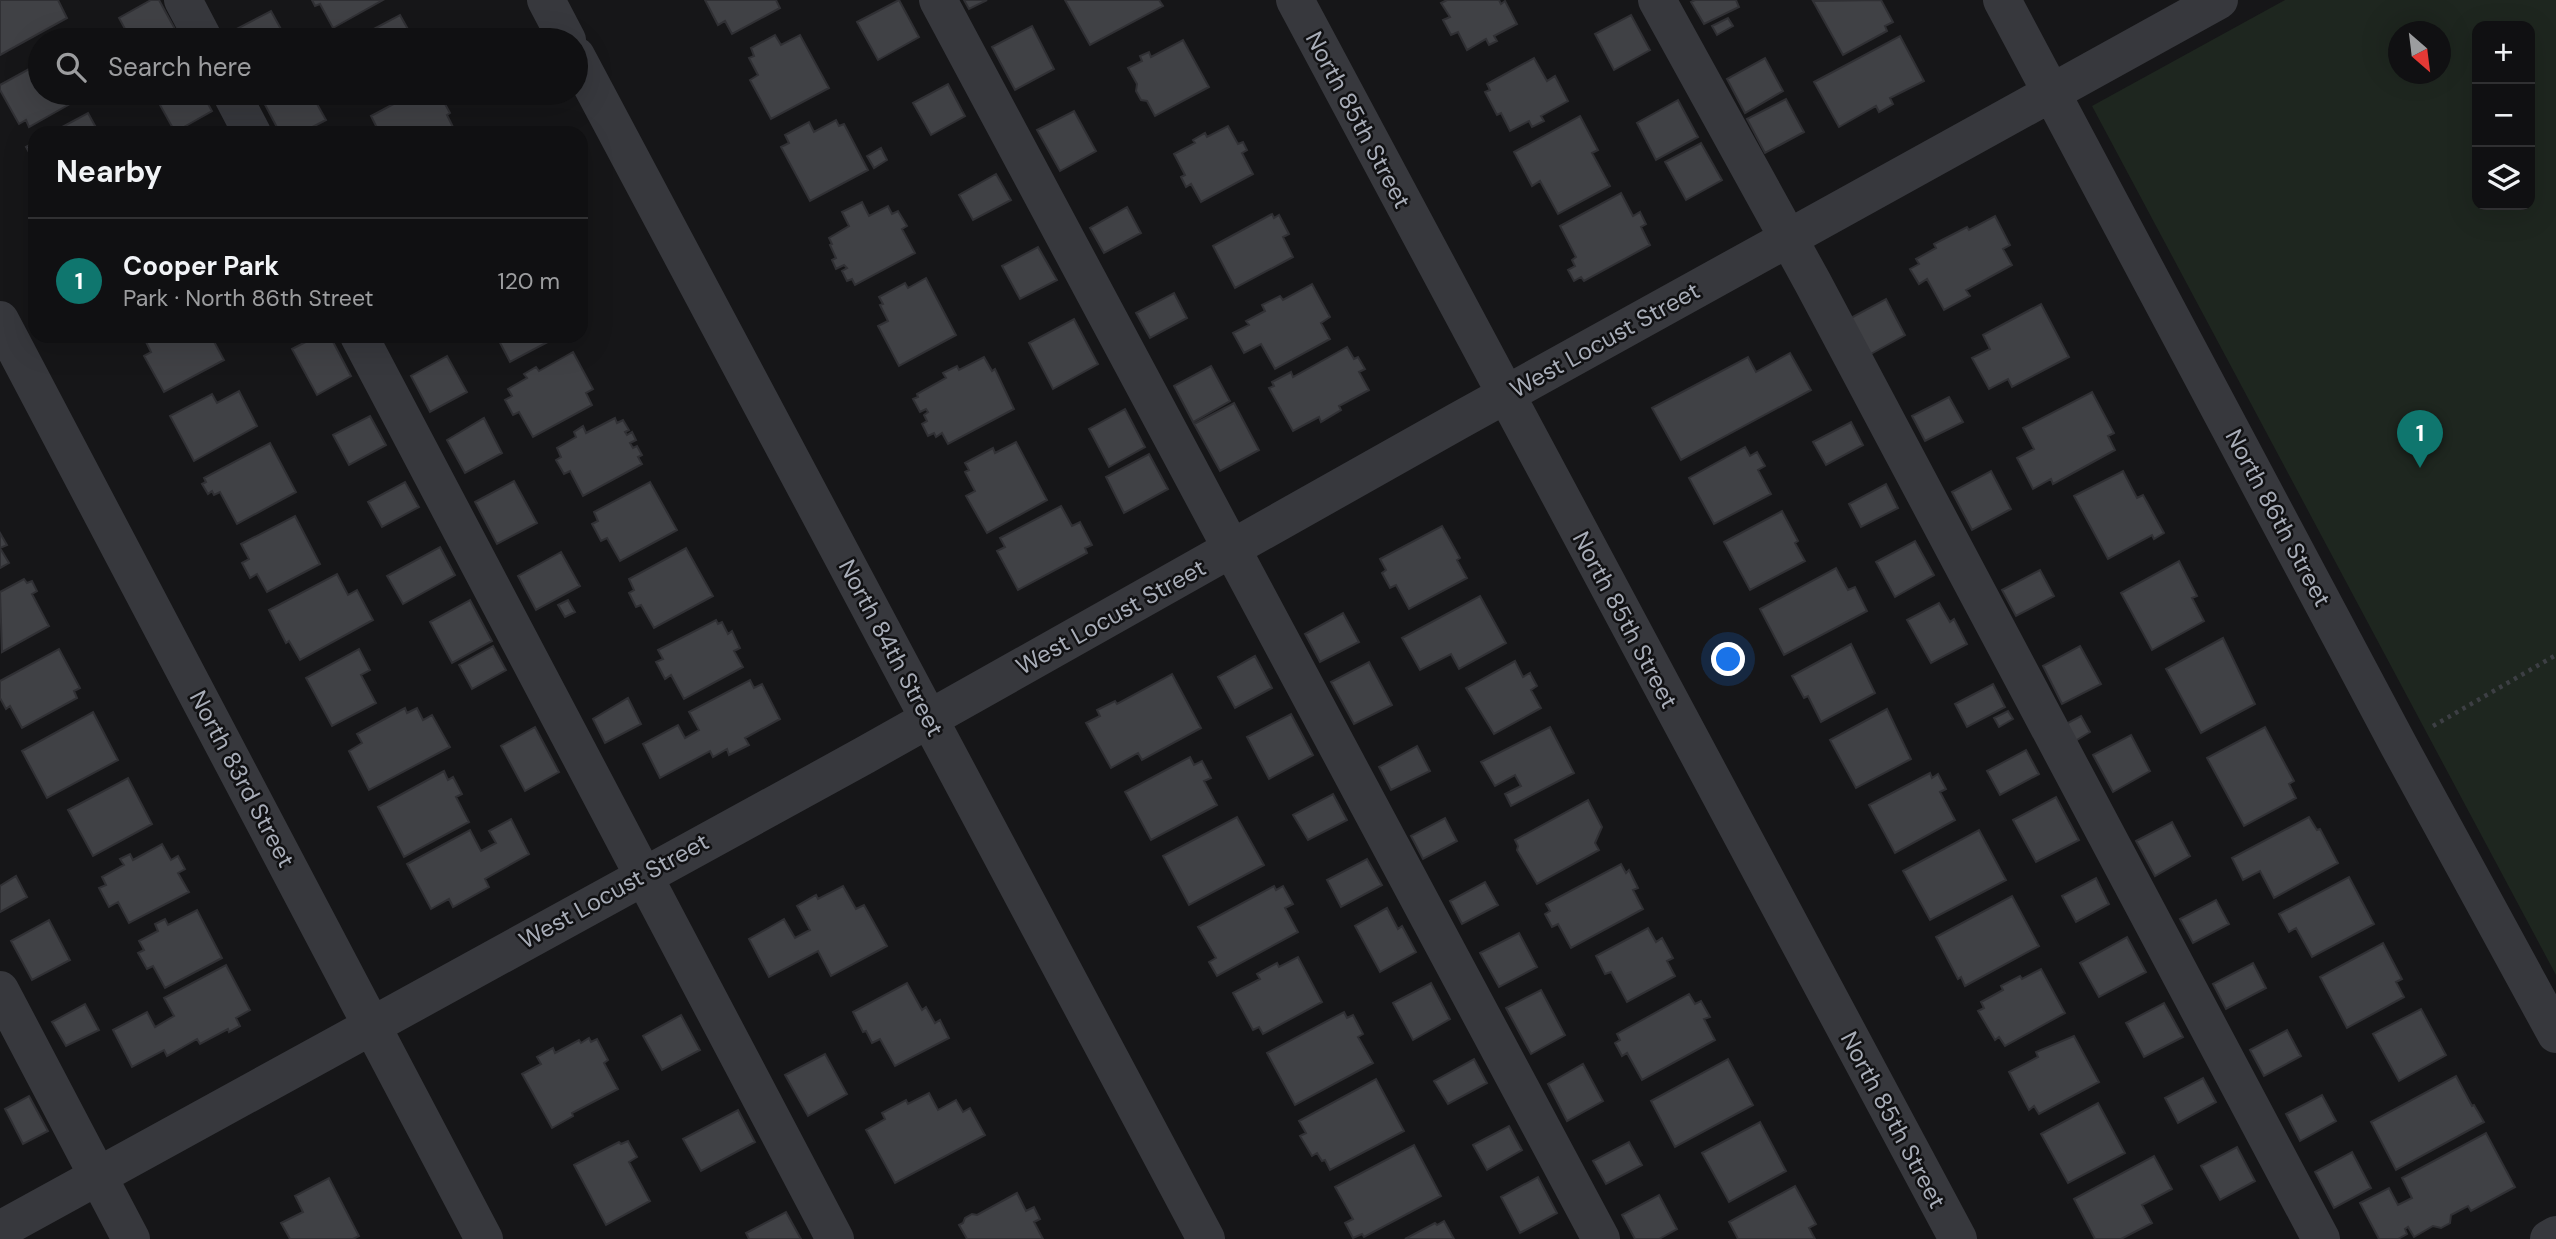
<!DOCTYPE html>
<html lang="en">
<head>
<meta charset="utf-8">
<style>
	body { margin:0; font-family:"DM Sans",sans-serif; background:#1e1e20; color:#f1f3f6 }
	.controls { position:absolute; right:21px; top:21px; display:grid; overflow:hidden; border-radius:14px; box-shadow:0 7px 28px #0002 }
	.controls button { width:63px; height:63px; display:grid; place-items:center; padding:0; border:0; border-bottom:2px solid #303032; background:#101012; color:#f1f3f6; font:35px sans-serif }
	.compass { position:absolute; left:2388px; top:21px; width:63px; height:63px; border-radius:50%; background:#101012; box-shadow:0 7px 28px #0002; rotate:152deg }
	.you { position:absolute; left:1729px; top:660px; width:24px; height:24px; margin:-18px; border:5px solid #fff; border-radius:50%; background:#1a73e8; box-shadow:0 0 0 10px #1a73e833 }
	.badge { display:grid; place-items:center; width:46px; height:46px; border-radius:50%; background:#0f766e; color:#fff; font-size:23px; font-weight:700 }
	.pin { position:absolute; translate:-50% -58px; filter:drop-shadow(0 2px 4px #0008) }
	.pin::after { content:''; position:absolute; top:37px; width:24px; height:21px; background:inherit; clip-path:polygon(0 0,100% 0,50% 100%) }
	.list { margin:0; padding:0; list-style:none }
	h2 { display:flex; justify-content:space-between; align-items:center; height:91px; margin:0; padding:0 28px; font-size:30px }
	h2 small { font-size:23px; font-weight:400; color:#9c9d9f }
	.list li { display:grid; grid-template-columns:46px 1fr auto; gap:21px; align-items:center; box-sizing:border-box; height:126px; padding:0 28px; border-top:2px solid #303032 }
	.list b { display:block; font-size:26px; white-space:nowrap }
	.list p { margin:0; font-size:23px; white-space:nowrap; color:#9c9d9f }
	.list em { font-size:23px; font-style:normal; color:#9c9d9f }
	.icon { flex:none; width:38px; height:38px; fill:none; stroke:currentColor; stroke-width:2; stroke-linecap:round; stroke-linejoin:round }
	.map { position:relative; flex:none; width:2556px; height:1239px; overflow:hidden }
	.search { position:absolute; background:#101012; box-shadow:0 7px 28px #0002; left:28px; top:28px; width:560px; height:77px; display:flex; align-items:center; gap:18px; box-sizing:border-box; padding:0 24px; border-radius:38px; color:#9c9d9f; font-size:26px }
	.panel { position:absolute; background:#101012; box-shadow:0 7px 28px #0002; left:28px; top:126px; width:560px; height:217px; border-radius:21px }
	.map>svg:first-child { display:block }
	.green { fill:#1e261f; fill-rule:evenodd }
	.building { fill:#404145; stroke:#303034; stroke-width:2 }
	.lines { fill:none; stroke-linecap:round; stroke-linejoin:round }
	.path { stroke:#3d3f44; stroke-width:4.5; stroke-dasharray:3.5 5; stroke-linecap:butt }
	.minor { stroke:#37383d; stroke-width:38 }
	.labels { text-anchor:middle; stroke-width:5; stroke-linejoin:round; paint-order:stroke }
	.street-label { font-size:24px; fill:#a8adb8; stroke:#111113 }
</style>
</head>
<body>
<div class="map">
<svg width="2556" height="1239" viewBox="0 0 2556 1239">
	<rect width="100%" height="100%" fill="#161618"/>
	<path class="green" d="M2285,0H2556V975L2092,106ZM2477,26H2530V205H2477ZM2398,32H2440V74H2398Z"/>
	<path class="building" d="M0,0H58L67,18L0,55Z
		M151,0H159L181,40H131L119,18Z
		M312,0H383L333,28L320,4L315,6Z
		M705,0H776L780,8L732,34L725,21L718,25Z
		M899,0L919,37L878,60L857,22Z
		M964,0H987L969,9Z
		M1065,0H1159L1163,6L1090,45Z
		M1447,0H1499L1501,4L1505,1L1517,24L1494,36L1497,41L1489,45L1486,39L1467,50L1458,32L1451,35L1443,20L1450,17L1441,3Z
		M1695,0H1736L1739,7L1704,24L1691,2Z
		M1881,0L1893,22L1885,26L1887,31L1843,55L1813,1Z
		M271,11L287,40H233L229,33Z
		M400,15L414,40H353Z
		M1631,15L1650,50L1614,70L1595,34Z
		M1728,18L1733,26L1717,35L1712,26Z
		M1032,26L1054,69L1015,90L992,47Z
		M775,35L781,45L800,35L829,88L771,119L750,80L758,75L749,58L754,56L751,48Z
		M1900,36L1924,81L1890,98L1893,104L1879,112L1876,106L1839,127L1814,82Z
		M1183,40L1209,87L1155,116L1147,101L1141,100L1136,91L1137,84L1128,68L1142,61L1140,56L1149,52L1151,57Z
		M1534,58L1547,81L1555,76L1568,101L1541,116L1544,121L1532,127L1529,121L1510,131L1501,113L1497,115L1485,92L1490,90L1487,84Z
		M1765,58L1783,91L1745,113L1727,79Z
		M40,63V93H82L84,96L29,127L26,120L19,124L0,90V85Z
		M948,84L965,116L931,135L913,103Z
		M183,93H202L212,111L175,132L160,105Z
		M277,93H311L326,120L301,133H280L263,101Z
		M414,93H439L450,113L447,115L456,133H373L372,130L377,128L371,116Z
		M1786,99L1804,132L1765,153L1747,119Z
		M1678,100L1698,137L1656,160L1637,123Z
		M1074,111L1096,151L1060,171L1037,130Z
		M88,113L99,133H51Z
		M1580,116L1598,150L1592,153L1610,186L1558,214L1540,181L1532,186L1514,152Z
		M836,120L839,126L844,124L868,170L810,201L781,147L789,143L785,135L809,122L814,132Z
		M1228,126L1238,144L1243,142L1247,150L1242,153L1253,174L1201,202L1191,184L1186,187L1181,177L1185,175L1174,154L1195,143L1193,140L1205,133L1207,137Z
		M35,142V163L26,147Z
		M1701,143L1722,180L1686,200L1665,162Z
		M881,148L887,160L874,168L867,156Z
		M996,174L1011,200L973,220L959,195Z
		M1621,193L1633,216L1640,212L1646,224L1641,227L1650,245L1584,281L1581,277L1574,281L1568,270L1575,266L1572,260L1576,257L1560,226Z
		M862,202L869,216L888,206L892,214L898,211L907,226L902,229L915,253L855,285L852,279L847,281L842,271L847,268L844,265L836,269L832,260L836,258L830,245L832,244L829,238L849,226L842,212Z
		M1127,207L1141,233L1104,253L1090,228Z
		M1272,214L1274,218L1279,215L1289,234L1283,237L1293,257L1235,288L1213,246Z
		M1995,216L2010,245L2003,249L2012,265L1966,290L1970,296L1944,310L1927,279L1919,284L1910,269L1919,264L1916,259L1936,248L1934,244L1967,227L1969,230Z
		M1038,247L1057,280L1020,299L1002,266Z
		M926,278L956,335L899,366L878,326L888,321L880,305L883,304L879,297L905,283L908,288Z
		M1312,284L1330,317L1321,323L1330,339L1275,369L1261,344L1244,353L1233,333L1249,325L1246,321L1265,311L1262,305L1280,296L1283,300Z
		M1174,293L1187,318L1150,338L1136,313Z
		M1886,299L1905,335L1869,355L1849,319Z
		M2041,304L2069,357L2012,387L2008,379L1989,389L1972,358L1990,349L1983,335Z
		M1074,319L1098,364L1053,389L1029,343Z
		M156,336H211L224,360L164,392L144,356L151,352L146,342Z
		M317,336H330L351,376L317,395L292,349Z
		M487,336H559L510,362L497,337L490,341Z
		M1347,347L1354,359L1358,357L1365,369L1359,372L1369,390L1339,406L1341,410L1321,422L1319,417L1293,431L1269,388L1274,386L1272,382L1291,372L1293,377Z
		M573,352L593,389L586,393L592,405L533,437L519,412L513,415L505,400L512,396L508,389L527,378L524,374L536,367L539,371Z
		M1790,353L1811,390L1681,460L1652,408L1748,357L1756,372Z
		M447,356L467,392L430,412L411,376Z
		M984,357L992,371L995,369L1014,409L948,444L942,433L936,437L934,433L928,436L922,424L927,421L924,415L928,412L926,409L920,412L913,399L918,397L917,394L946,378L943,373L957,366L959,370Z
		M1211,366L1230,401L1193,422L1174,386Z
		M239,391L257,426L194,461L170,416L212,394L217,403Z
		M2092,392L2114,433L2108,436L2115,450L2053,484L2051,479L2033,489L2017,458L2034,449L2023,428Z
		M1949,397L1963,422L1925,441L1912,416Z
		M1234,403L1259,450L1220,471L1194,424Z
		M1125,409L1145,447L1109,467L1089,429Z
		M370,416L386,445L349,465L333,435Z
		M484,418L502,453L465,473L447,440Z
		M615,418L617,423L623,420L629,430L625,432L627,435L632,432L636,440L630,443L633,448L637,446L642,455L638,457L642,464L583,496L570,471L564,474L556,460L561,457L557,448L576,437L574,432L583,426L586,433Z
		M1851,422L1863,445L1826,465L1813,442Z
		M1016,442L1047,500L987,533L966,496L975,491L965,472L969,470L965,463L993,448L995,453Z
		M270,443L296,492L237,524L220,492L214,495L212,491L208,494L202,484L206,482L204,478Z
		M1745,447L1750,456L1757,452L1765,466L1758,470L1771,494L1714,524L1689,478Z
		M1149,454L1168,489L1124,513L1106,477Z
		M1991,471L2011,509L1972,530L1952,492Z
		M2123,471L2137,498L2143,495L2164,533L2154,539L2152,535L2108,559L2074,496Z
		M514,481L537,523L497,544L475,502Z
		M405,482L419,507L382,527L368,502Z
		M650,482L677,530L620,561L607,538L601,541L592,524L598,521L594,512Z
		M1886,484L1898,508L1861,527L1849,504Z
		M1061,506L1072,526L1080,522L1092,545L1085,548L1087,553L1018,590L997,551L1005,547L1000,538Z
		M1782,511L1798,541L1795,543L1805,561L1750,590L1724,542Z
		M295,516L320,564L267,592L257,574L250,578L242,563L249,559L241,544Z
		M1442,526L1460,558L1457,560L1467,578L1409,609L1396,585L1390,588L1382,573L1386,570L1380,559Z
		M0,533L7,545L0,548L9,563L0,568Z
		M1915,541L1934,575L1895,597L1876,562Z
		M440,547L455,575L403,604L387,576Z
		M686,548L713,596L654,628L641,605L636,607L629,593L634,590L629,579Z
		M561,552L580,586L536,610L518,576Z
		M2179,561L2197,596L2192,598L2204,621L2152,650L2121,593Z
		M1836,568L1848,590L1855,587L1867,611L1784,655L1760,609Z
		M2040,570L2054,596L2016,616L2002,590Z
		M337,574L348,595L357,590L373,620L300,660L289,641L286,643L269,610Z
		M24,579L27,583L32,581L37,591L32,594L49,626L2,652L0,592Z
		M1480,596L1506,643L1459,669L1451,654L1420,670L1402,638Z
		M470,600L492,641L452,663L430,622Z
		M568,600L575,612L565,617L558,605Z
		M1939,603L1950,622L1954,619L1967,644L1931,663L1907,620Z
		M1343,613L1359,642L1320,662L1305,634Z
		M716,620L718,624L722,622L728,634L732,631L740,648L734,651L743,667L684,699L671,675L665,679L656,662L663,659L658,650Z
		M2223,638L2255,704L2201,733L2166,669Z
		M1851,644L1875,693L1821,722L1808,696L1804,698L1792,676Z
		M493,646L506,670L472,689L459,665Z
		M2080,646L2101,684L2062,704L2043,666Z
		M59,649L80,688L74,691L77,698L22,728L10,706L6,709L0,698V681Z
		M359,649L370,670L361,675L376,703L332,726L306,678Z
		M1255,656L1272,688L1235,708L1218,677Z
		M1515,661L1523,677L1530,673L1537,686L1531,690L1541,708L1494,734L1466,688Z
		M1369,662L1392,705L1354,724L1331,682Z
		M1172,674L1201,728L1142,760L1138,753L1111,768L1086,723L1100,716L1097,710L1115,701L1117,704Z
		M750,680L754,688L762,684L780,719L745,738L749,745L729,755L727,749L713,757L710,751L660,778L643,744L678,725L685,738L699,730L689,712Z
		M1993,684L2005,707L1967,727L1955,704Z
		M628,698L641,724L605,743L593,719Z
		M405,708L407,713L417,708L423,720L432,715L450,747L369,790L349,751L362,743L357,734Z
		M1887,709L1911,759L1856,788L1830,740Z
		M2008,711L2013,719L1999,727L1994,718Z
		M93,712L118,760L47,798L22,751Z
		M1291,714L1313,755L1269,779L1247,737Z
		M2081,716L2090,732L2075,741L2066,724Z
		M535,727L559,772L525,791L501,746Z
		M1550,727L1574,773L1511,806L1505,794L1521,786L1515,775L1495,786L1481,762Z
		M2265,727L2294,781L2289,784L2296,798L2244,826L2207,758Z
		M2131,735L2150,771L2113,792L2093,755Z
		M1417,746L1430,771L1391,790L1379,767Z
		M2026,750L2039,774L2000,795L1987,771Z
		M1190,757L1194,765L1202,761L1211,778L1204,781L1217,805L1151,840L1125,792Z
		M444,771L448,780L453,777L462,794L456,797L469,822L404,857L378,807Z
		M1930,773L1932,778L1938,774L1946,789L1940,792L1955,820L1895,853L1869,805Z
		M128,778L152,824L93,856L68,810Z
		M1333,794L1347,820L1308,840L1293,815Z
		M2056,797L2079,840L2036,862L2013,820Z
		M1588,800L1602,827L1595,843L1599,850L1537,884L1517,850L1518,846L1515,840Z
		M1237,817L1264,865L1189,905L1163,856Z
		M2309,817L2317,830L2320,829L2338,863L2274,898L2260,871L2243,880L2232,858Z
		M1445,818L1457,841L1423,859L1411,836Z
		M511,819L529,854L485,879L489,887L453,907L449,899L431,909L407,864L470,830L481,851L496,843L489,831Z
		M2172,822L2190,856L2155,876L2136,841Z
		M1979,830L2006,880L1930,920L1903,871Z
		M162,844L171,860L178,856L185,869L178,873L189,892L129,923L118,902L109,907L99,888L106,885L102,877L124,865L120,859L130,854L133,860Z
		M1367,859L1382,885L1341,907L1327,880Z
		M1621,864L1626,873L1629,870L1638,888L1633,890L1643,909L1571,948L1558,924L1552,927L1545,914L1550,911L1546,904Z
		M16,876L27,897L0,912V886Z
		M2349,877L2374,924L2312,957L2296,928L2289,932L2279,914Z
		M2096,878L2109,904L2076,922L2062,896Z
		M1485,882L1498,905L1462,924L1450,901Z
		M843,886L856,909L864,905L887,946L831,976L818,951L769,977L749,939L784,919L795,938L810,930L797,906L816,895L818,899Z
		M1274,886L1276,890L1283,886L1293,904L1285,908L1298,932L1217,976L1209,962L1216,958L1198,927Z
		M2012,896L2039,946L1965,986L1961,977L1958,979L1936,937Z
		M2216,900L2229,924L2193,943L2180,919Z
		M1387,908L1398,929L1402,926L1416,952L1380,972L1355,926Z
		M197,910L222,958L165,988L153,966L147,969L138,953L144,950L139,941L158,931L155,924L165,919L168,925Z
		M49,920L70,960L32,980L11,941Z
		M1648,928L1656,942L1662,938L1673,958L1667,961L1675,976L1627,1002L1611,972L1605,974L1596,956Z
		M1519,933L1537,967L1499,987L1480,953Z
		M2127,937L2146,972L2099,997L2080,963Z
		M2383,943L2402,979L2396,982L2404,997L2347,1028L2320,977Z
		M1298,957L1322,1002L1263,1034L1259,1027L1253,1030L1233,993L1260,979L1257,974L1277,963L1279,967Z
		M2253,963L2266,988L2226,1009L2213,984Z
		M226,965L250,1010L236,1018L240,1026L229,1032L228,1029L200,1044L197,1039L167,1056L164,1050L132,1067L113,1030L147,1012L155,1027L174,1016L164,998Z
		M2041,969L2065,1013L2005,1046L1999,1037L1995,1040L1978,1011L1984,1008L1981,1002L2003,990L2001,986L2020,976L2022,979Z
		M907,983L922,1010L926,1007L935,1023L940,1020L949,1038L895,1066L880,1039L872,1043L866,1031L863,1032L853,1012Z
		M1431,983L1450,1019L1413,1040L1393,1003Z
		M1541,990L1565,1035L1531,1054L1506,1008Z
		M1689,994L1695,1004L1701,1001L1710,1017L1704,1019L1715,1040L1642,1080L1627,1053L1622,1056L1615,1043L1620,1040L1617,1034Z
		M2164,1003L2183,1037L2144,1057L2126,1023Z
		M85,1004L99,1030L66,1046L52,1022Z
		M2421,1009L2446,1055L2399,1081L2373,1034Z
		M1344,1012L1347,1018L1353,1015L1363,1034L1358,1037L1373,1063L1295,1105L1267,1053Z
		M681,1015L700,1050L662,1070L643,1036Z
		M2287,1030L2301,1056L2264,1076L2250,1050Z
		M2074,1036L2099,1082L2039,1114L2034,1106L2029,1110L2009,1072L2038,1057L2036,1052Z
		M589,1038L591,1042L597,1039L608,1060L604,1063L618,1089L572,1113L573,1116L552,1128L522,1074L541,1064L537,1057L553,1048L555,1053L579,1040L581,1043Z
		M825,1054L847,1094L808,1116L785,1075Z
		M1474,1059L1487,1083L1448,1104L1434,1081Z
		M1728,1059L1753,1105L1675,1147L1651,1101Z
		M1583,1064L1603,1101L1567,1121L1548,1084Z
		M2456,1076L2472,1106L2474,1105L2484,1122L2396,1170L2371,1122Z
		M2203,1078L2216,1102L2178,1123L2165,1098Z
		M1376,1079L1404,1131L1330,1170L1325,1160L1322,1161L1317,1153L1312,1156L1300,1136L1306,1133L1299,1121Z
		M929,1093L938,1110L956,1100L963,1112L970,1108L985,1135L895,1183L866,1130L885,1119L882,1113L906,1100L908,1104Z
		M2322,1095L2336,1121L2300,1141L2286,1114Z
		M29,1096L48,1131L23,1144L5,1109Z
		M2098,1103L2125,1153L2068,1183L2041,1134Z
		M738,1110L755,1142L701,1171L683,1139Z
		M1760,1122L1786,1171L1729,1202L1702,1153Z
		M1509,1126L1522,1150L1487,1170L1473,1145Z
		M2486,1133L2515,1187L2471,1211L2468,1206L2451,1215L2450,1223L2441,1228L2433,1226L2414,1237L2408,1227L2405,1229L2407,1234L2398,1239H2379L2360,1203L2389,1188L2398,1205L2412,1198L2402,1178Z
		M628,1141L637,1157L629,1162L650,1201L606,1225L574,1165L619,1142L621,1144Z
		M1629,1142L1642,1165L1606,1184L1593,1161Z
		M1414,1145L1441,1196L1364,1237L1362,1234L1353,1238L1345,1223L1353,1219L1335,1187Z
		M2237,1147L2255,1181L2220,1200L2201,1166Z
		M2352,1152L2371,1188L2334,1208L2315,1172Z
		M2154,1156L2172,1189L2142,1205L2152,1223L2121,1239H2095L2074,1199Z
		M1538,1177L1557,1213L1520,1233L1501,1197Z
		M329,1178L359,1236L353,1239H290L281,1223L303,1212L295,1196Z
		M1795,1186L1816,1224L1809,1228L1815,1239H1738L1729,1222Z
		M1017,1193L1026,1211L1034,1207L1040,1219L1034,1222L1043,1239H967L959,1225L963,1223L965,1218L972,1214L977,1215Z
		M1659,1195L1677,1229L1659,1239H1635L1622,1215Z
		M786,1212L801,1239H749L746,1233Z
		M1444,1221L1454,1239H1405L1435,1223L1437,1225Z"/>
	<g class="lines">
		<path class="path" d="M2433,726L2556,655"/>
		<path class="minor" d="M183,0L204,40
			M546,0L567,40
			M938,0L1601,1239
			M1295,0L1958,1239
			M1657,0L1813,283L2321,1239
			M2002,0L2399,746L2556,1034
			M576,56L1206,1239
			M231,93L252,133
			M0,320L484,1239
			M359,336L835,1239
			M0,990L131,1239
			M0,1230L865,755L1458,421L2219,0
			M2549,1239L2556,1235"/>
	</g>
	<g class="labels">
		<g class="street-label">
			<text transform="translate(1358 120) rotate(62)" y="8">North 85th Street</text>
			<text transform="translate(1605 340) rotate(-29)" y="8">West Locust Street</text>
			<text transform="translate(2278 518) rotate(62)" y="8">North 86th Street</text>
			<text transform="translate(1111 617) rotate(-29)" y="8">West Locust Street</text>
			<text transform="translate(1625 620) rotate(62)" y="8">North 85th Street</text>
			<text transform="translate(891 648) rotate(62)" y="8">North 84th Street</text>
			<text transform="translate(242 779) rotate(62)" y="8">North 83rd Street</text>
			<text transform="translate(614 891) rotate(-29)" y="8">West Locust Street</text>
			<text transform="translate(1893 1120) rotate(62)" y="8">North 85th Street</text>
		</g>
	</g>
</svg>
<div class="controls">
<button>+</button>
<button>−</button>
<button><svg class="icon" aria-label="layers" viewBox="0 0 24 24"><path d="M12 4l9 5-9 5-9-5zM3 14l9 5 9-5"/></svg></button>
</div>
<svg class="compass" viewBox="-18 -18 36 36"><path d="M0-13l5 13h-10z" fill="#e53935"/><path d="M0 13l5-13h-10z" fill="#9c9d9f"/></svg>
<div class="you"></div>
<div class="pin badge" style="left:2420px;top:468px">1</div>
<div class="search"><svg class="icon" aria-label="search" viewBox="0 0 24 24"><circle cx="10" cy="10" r="6"/><path d="M15 15l6 6"/></svg>Search here</div>
<section class="panel">
<h2>Nearby<small></small></h2>
<ul class="list">
<li><span class="badge">1</span><div><b>Cooper Park</b><p>Park · North 86th Street</p></div><em>120 m</em></li>
</ul>
</section>
</div>
</body>
</html>
